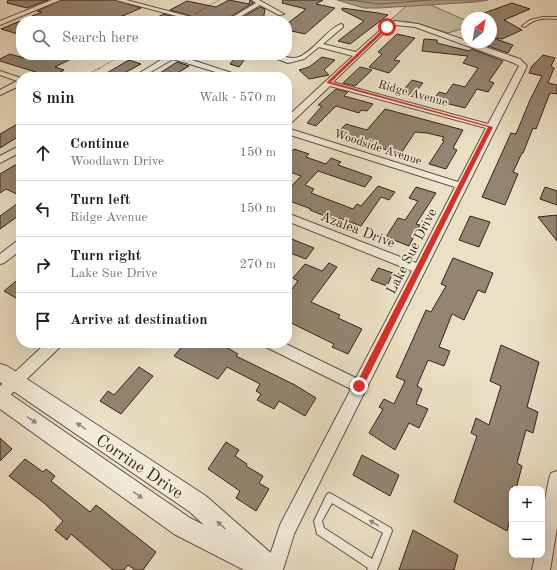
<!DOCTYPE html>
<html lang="en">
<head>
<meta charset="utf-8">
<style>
	body { margin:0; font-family:"Old Standard TT",serif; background:#f2f2f2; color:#202124 }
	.controls { position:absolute; right:12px; bottom:12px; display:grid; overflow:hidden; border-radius:8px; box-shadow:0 4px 16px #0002 }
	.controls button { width:36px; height:36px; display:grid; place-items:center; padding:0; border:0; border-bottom:1px solid #e0e0e0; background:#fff; color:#202124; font:20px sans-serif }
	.compass { position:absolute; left:461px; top:12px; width:36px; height:36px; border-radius:50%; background:#fff; box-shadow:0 4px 16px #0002; rotate:31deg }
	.stop { position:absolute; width:12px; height:12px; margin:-9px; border:3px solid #d93025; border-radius:50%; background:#fff }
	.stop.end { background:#d93025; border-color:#fff; box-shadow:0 1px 4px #0008 }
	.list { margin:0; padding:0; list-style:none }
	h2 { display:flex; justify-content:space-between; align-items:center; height:52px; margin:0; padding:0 16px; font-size:17px }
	h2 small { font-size:13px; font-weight:400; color:#757577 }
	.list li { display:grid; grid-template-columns:26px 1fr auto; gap:12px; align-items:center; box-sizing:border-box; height:56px; padding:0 16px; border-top:1px solid #e0e0e0 }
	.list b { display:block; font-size:15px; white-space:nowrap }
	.list p { margin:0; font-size:13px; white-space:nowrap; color:#757577 }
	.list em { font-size:13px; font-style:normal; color:#757577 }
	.icon { flex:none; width:22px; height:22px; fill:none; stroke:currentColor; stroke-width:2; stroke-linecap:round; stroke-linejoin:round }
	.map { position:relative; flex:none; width:557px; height:570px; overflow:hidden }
	.search { position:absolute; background:#fff; box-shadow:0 4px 16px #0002; left:16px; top:16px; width:276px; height:44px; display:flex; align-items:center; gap:10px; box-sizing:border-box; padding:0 14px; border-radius:16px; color:#757577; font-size:15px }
	.panel { position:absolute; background:#fff; box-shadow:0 4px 16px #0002; left:16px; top:72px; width:276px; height:276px; border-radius:16px }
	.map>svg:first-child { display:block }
	.green { fill:#ccc0a7; stroke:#807261 }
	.water { fill:#ada08b; stroke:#7d6e5e }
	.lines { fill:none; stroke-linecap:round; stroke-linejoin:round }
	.shore { stroke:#716253; stroke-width:1 }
	.building { fill:#948573; stroke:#35231b }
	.service-casing { stroke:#625245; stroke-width:2 }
	.minor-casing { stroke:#625245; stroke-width:2 }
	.tertiary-casing { stroke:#625245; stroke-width:2 }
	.path-far1 { stroke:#35231b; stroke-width:1; stroke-dasharray:0.5 1; stroke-linecap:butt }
	.path { stroke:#35231b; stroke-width:1.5; stroke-dasharray:0.5 1.5; stroke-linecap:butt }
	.service { fill:#f2ebd9; fill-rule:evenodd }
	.minor { fill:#f2ebd9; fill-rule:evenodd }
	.tertiary { fill:#f2ebd9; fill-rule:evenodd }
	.oneway { fill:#94877a }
	.route { fill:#d93025 }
	.labels { text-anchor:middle; stroke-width:3.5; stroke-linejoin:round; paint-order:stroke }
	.far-street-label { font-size:12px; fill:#35231b; stroke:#f2ebd9 }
	.street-label { font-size:14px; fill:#35231b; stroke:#f2ebd9 }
	.near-street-label { font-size:17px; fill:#35231b; stroke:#f2ebd9 }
</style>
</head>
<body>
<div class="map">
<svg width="557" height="570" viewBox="0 0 557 570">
	<rect width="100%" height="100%" fill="#ebe0c4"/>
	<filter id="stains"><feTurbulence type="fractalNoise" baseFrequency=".005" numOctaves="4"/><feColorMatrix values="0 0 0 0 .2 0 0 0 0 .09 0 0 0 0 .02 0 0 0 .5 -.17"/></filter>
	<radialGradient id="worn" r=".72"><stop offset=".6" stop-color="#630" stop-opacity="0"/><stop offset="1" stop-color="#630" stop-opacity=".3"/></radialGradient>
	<path class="green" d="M413,0H438L431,5L467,21V27L448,33L423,25L408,22L395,21L386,24Z"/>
	<path class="water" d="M337,0H488L476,2L379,8H364Z"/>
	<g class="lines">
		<path class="shore" d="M348,0L379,4L431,0"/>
	</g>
	<path class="building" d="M8,0H48L27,8L7,3Z
		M61,0H115L141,8L111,21H57L51,19L47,21L32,16L42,12L37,11Z
		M229,0L249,4L250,0H251L253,3L225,20L223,16L215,21H151L163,14L189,20L192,17L191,16L170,10L187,1L216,7Z
		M283,0H323L316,4L335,8L305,34L287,30V24L306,9L282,3Z
		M512,3L530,9L504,20L522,30L502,39L491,37V18L473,17Z
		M260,7L265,9L263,21L244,17L243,21H236Z
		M342,8L378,13L388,15L350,44L338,41L364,21L342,10Z
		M21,21V35L1,29L15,23Z
		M397,34L415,38L394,60L400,61L389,73L369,67L382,54L378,52Z
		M493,38L513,45L508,53L482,44L491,42V40Z
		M424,39L437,40V43L469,51L472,49L503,61L489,81L494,83L488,92L477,89L465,108L433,100L439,92L446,94L453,84L465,87L478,68L463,63L468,56L422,51Z
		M10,54L24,58V55H79L55,67L64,70L52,77L0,61V59Z
		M237,55H248L239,67L230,64Z
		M543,55L555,58L551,66L554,68L548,83L557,85V94L550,93L536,129L533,128L523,153H522L513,172L518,174L505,205L482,197L511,133L516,134L530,100L542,76L529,73L532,66Z
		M322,57L335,60L324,70L329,75L309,79L299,70L309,67Z
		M129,60L141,64L117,77H100Z
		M177,62L189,66L171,77H154Z
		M360,67L372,70L355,86L343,83Z
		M412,80L423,83L412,96L401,93Z
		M336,89L348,92L344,96L373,104L367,111L361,110L359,113L336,106L316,126L307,123L322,106L318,105Z
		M385,109L463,130L453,148L457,150L446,169L429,164L444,141L442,140L444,137L427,133L415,132L402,152L388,148L387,150L336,134L346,124L367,130Z
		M21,122V135L0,148V134Z
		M294,149L309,154L306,157L326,164L331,158L341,162L338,165L372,177L365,187L318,171L305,185L314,189L311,193L353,209L357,204L361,206L378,186L395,192L389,200L381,197L361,226L339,218L337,221L310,210L311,209L287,200V191L301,176L287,171V156Z
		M15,165L21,168V196L6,189L0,193V174Z
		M416,187L436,193L416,224L420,225L409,246L386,237L398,218L405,220L418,201L409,198Z
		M545,187L557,191V205L540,199Z
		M21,201V214L0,229V216Z
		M557,215V241L538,217Z
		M470,216L490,222L479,247L459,240Z
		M287,237L314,248L306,259L290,253L292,250L287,248Z
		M453,258L493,273L485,293L478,290L464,320L452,314L439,347L450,351L444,366L428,360L417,386L422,389L416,404L428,409L419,428L409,423L395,450L369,433L383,409L379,407L384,399L394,404L405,381L396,377L426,310L431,312L446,286L441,284Z
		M329,263L337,267L311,302L340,315L338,318L362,329L348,354L332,347L334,344L287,321V301L292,294L289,293L298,281L293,278L305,264L322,271Z
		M378,268L393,273L387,286L371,280Z
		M21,277V301L4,291Z
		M185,343H219L238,354L236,356L295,385L316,398L305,416L279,401L274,409L257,400L261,394L256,391L260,384L227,367L218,379L174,356Z
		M501,345L539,362L527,407L538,412L533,433L526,430L517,463L522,466L516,489L512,487V512L507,531L454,502L477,436L471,433L476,418L489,425L501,386L490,381Z
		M139,367L153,376L121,414L100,401L108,391L114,395Z
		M0,438L12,449L0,461Z
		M226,442L239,450L235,456L247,464L246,466L263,476L259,483L269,489L256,511L236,498L240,491L208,469Z
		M362,455L399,475L390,496L353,475Z
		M25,459L43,472L46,469L55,476L51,481L90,512L96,505L156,552L143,570H135L128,565L124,570H113L71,534L67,540L55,530L63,521L44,503L9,476Z
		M413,530L458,555L454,570H399Z"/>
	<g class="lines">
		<defs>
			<path id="service" d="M543,17H557V19C545,18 534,18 525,27L522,26L530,20Z
				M330,493L391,528L392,531L377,570H367L368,568L317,534L314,521L327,494ZM332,503L383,533L372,559L324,528L322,521Z"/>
			<path id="minor" d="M52,0H60L0,25V21Z
				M116,0H126L191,17L188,19Z
				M252,0H259L284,14L279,15L260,5L233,21H226L256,3Z
				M395,21L418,24L520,59L527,66L294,534L283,570H265L280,525L351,389L266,347L264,343H284L356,378L412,271L287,221V213L416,263L455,187L287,134V128L458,182L486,128L330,86L290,124L287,125V117L353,56L319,47L304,59L288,63L269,56C278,52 288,61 299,57C314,51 326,30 341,24L343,25V27L323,44L356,52L385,26ZM396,25L415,27L514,63L519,66L488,124L333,82L389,28Z
				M169,55H177L244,77H232L173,59L142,77H133Z
				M0,71L21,78V85L0,95V90L17,81L0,75Z
				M21,145V152L0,163V156Z
				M21,240V250L4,263L0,264V254L17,241Z
				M46,343H62L60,347L5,400L0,402V386Z
				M557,471V528L550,570H532L535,555H542V516L549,479L551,473Z"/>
			<path id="tertiary" d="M0,364L7,366L206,496L280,561L283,570H244L174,534L0,409V389L7,392L190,518L204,525L190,512L0,382Z"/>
		</defs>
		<use href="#service" class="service-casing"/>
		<use href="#minor" class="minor-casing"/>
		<use href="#tertiary" class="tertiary-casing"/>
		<path class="path-far1" d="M195,14L219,0
			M98,69L122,55"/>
		<path class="path" d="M92,72L100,68"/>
		<use href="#service" class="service"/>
		<use href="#minor" class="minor"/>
		<use href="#tertiary" class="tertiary"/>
	</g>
	<defs><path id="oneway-solid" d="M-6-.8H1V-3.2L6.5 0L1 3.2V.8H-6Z"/></defs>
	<g class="oneway">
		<use href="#oneway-solid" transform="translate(32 420) rotate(35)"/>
		<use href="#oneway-solid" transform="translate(81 426) rotate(-146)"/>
		<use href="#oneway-solid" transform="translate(138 495) rotate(35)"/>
		<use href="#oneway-solid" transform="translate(374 523) rotate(-149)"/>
		<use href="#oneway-solid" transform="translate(221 525) rotate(-138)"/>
	</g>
	<path class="route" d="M386,26L389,27L331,82L493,127L362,389L359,390L355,386L356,384L488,127L327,83V82Z"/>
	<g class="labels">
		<g class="far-street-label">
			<text transform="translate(413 93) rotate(15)" y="4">Ridge Avenue</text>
			<text transform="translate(378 147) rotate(18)" y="4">Woodside Avenue</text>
		</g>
		<g class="street-label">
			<text transform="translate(358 229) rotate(21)" y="5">Azalea Drive</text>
			<text transform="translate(411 251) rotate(-63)" y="5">Lake Sue Drive</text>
		</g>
		<g class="near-street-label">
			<text transform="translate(140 466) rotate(34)" y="6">Corrine Drive</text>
		</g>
	</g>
	<rect width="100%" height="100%" filter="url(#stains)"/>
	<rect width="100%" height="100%" fill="url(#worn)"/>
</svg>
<div class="controls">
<button>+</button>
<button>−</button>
</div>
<svg class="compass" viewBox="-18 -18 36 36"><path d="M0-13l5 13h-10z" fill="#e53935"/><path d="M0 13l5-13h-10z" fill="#757577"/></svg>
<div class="stop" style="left:387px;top:27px"></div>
<div class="stop end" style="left:359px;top:386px"></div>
<div class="search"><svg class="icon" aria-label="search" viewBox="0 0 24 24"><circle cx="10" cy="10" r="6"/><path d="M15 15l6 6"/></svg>Search here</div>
<section class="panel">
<h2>8 min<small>Walk · 570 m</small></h2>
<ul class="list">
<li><svg class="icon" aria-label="ahead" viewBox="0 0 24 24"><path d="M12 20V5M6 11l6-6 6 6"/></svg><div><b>Continue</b><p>Woodlawn Drive</p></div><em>150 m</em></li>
<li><svg class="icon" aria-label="left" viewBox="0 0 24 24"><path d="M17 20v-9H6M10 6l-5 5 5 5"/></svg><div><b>Turn left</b><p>Ridge Avenue</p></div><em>150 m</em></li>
<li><svg class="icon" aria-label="right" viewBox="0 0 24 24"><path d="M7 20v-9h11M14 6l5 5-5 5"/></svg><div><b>Turn right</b><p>Lake Sue Drive</p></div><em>270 m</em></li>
<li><svg class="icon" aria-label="arrive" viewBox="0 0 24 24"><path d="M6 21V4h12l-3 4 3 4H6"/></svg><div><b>Arrive at destination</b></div></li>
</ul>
</section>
</div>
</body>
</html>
